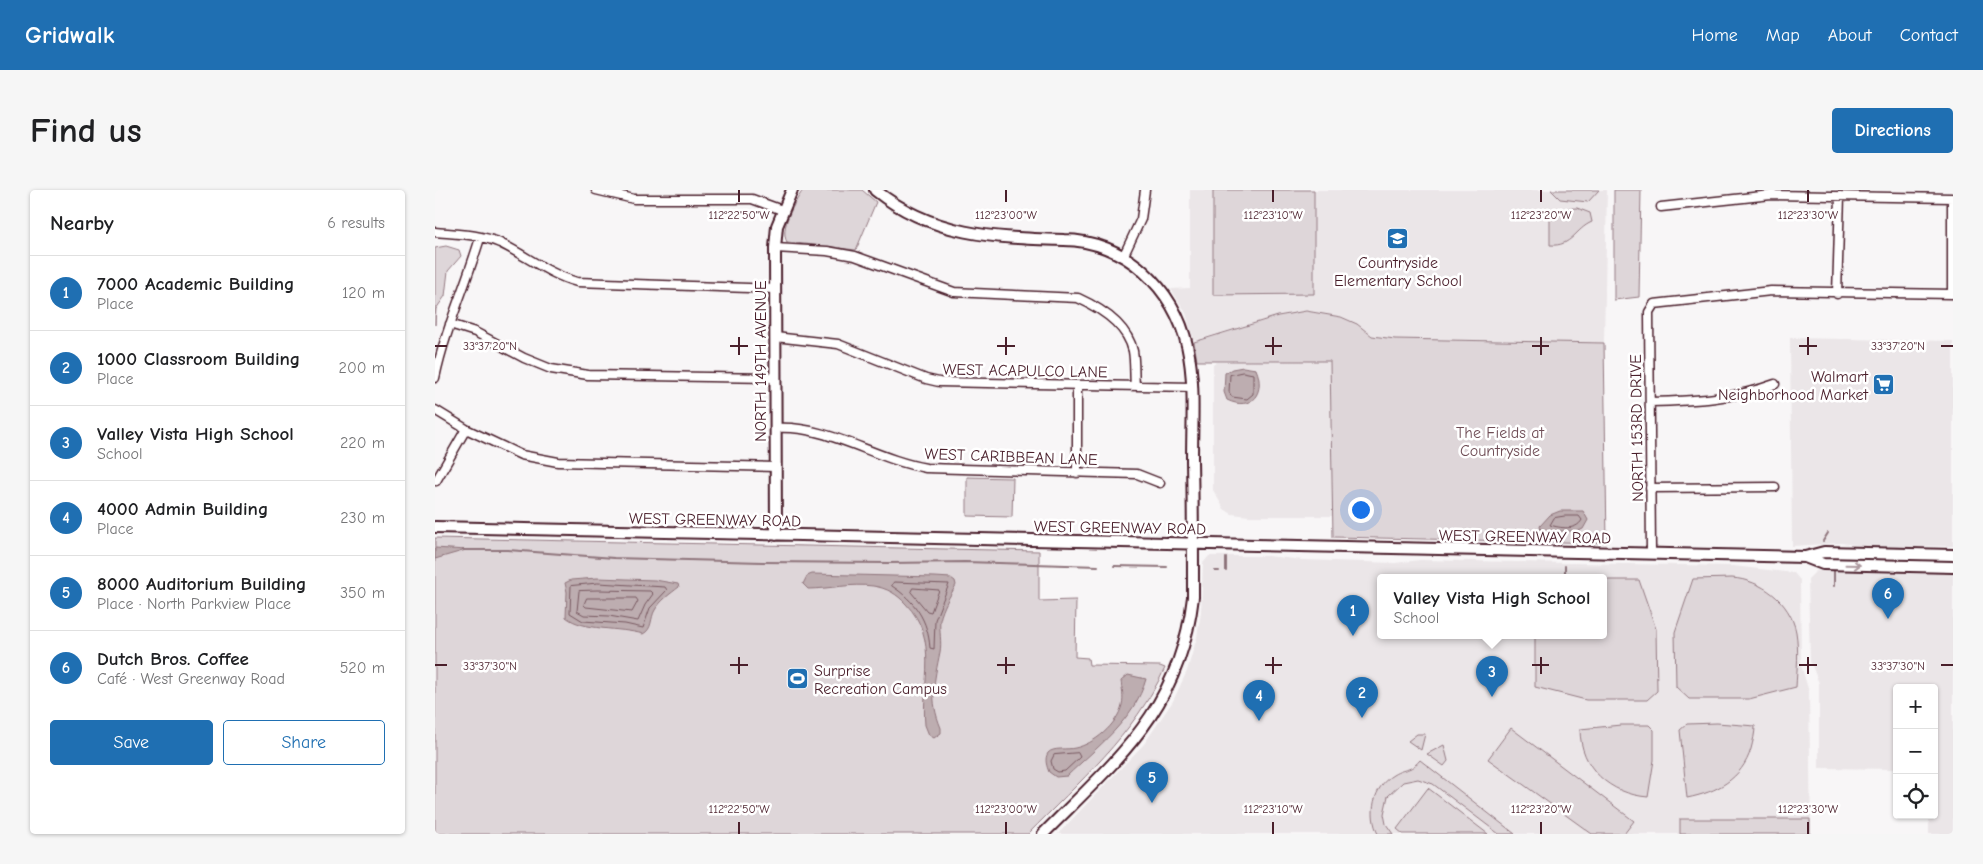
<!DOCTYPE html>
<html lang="en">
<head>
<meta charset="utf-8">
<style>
	body { margin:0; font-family:"Comic Neue",sans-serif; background:#f6f6f6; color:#202124 }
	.controls { position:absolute; right:15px; bottom:15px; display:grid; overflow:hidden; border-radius:5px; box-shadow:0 1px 4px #0004 }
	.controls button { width:45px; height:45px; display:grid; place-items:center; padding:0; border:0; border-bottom:1px solid #e0e0e0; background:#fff; color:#202124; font:25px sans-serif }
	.you { position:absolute; left:925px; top:319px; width:18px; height:18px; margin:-12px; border:4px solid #fff; border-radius:50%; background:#1a73e8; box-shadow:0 0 0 8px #1a73e833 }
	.badge { display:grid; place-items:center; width:32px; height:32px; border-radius:50%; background:#1f6fb2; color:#fff; font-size:16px; font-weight:700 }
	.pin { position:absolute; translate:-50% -41px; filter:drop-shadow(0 1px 2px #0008) }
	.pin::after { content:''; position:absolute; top:26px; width:18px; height:15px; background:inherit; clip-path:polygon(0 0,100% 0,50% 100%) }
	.popup { position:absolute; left:942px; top:384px; width:230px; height:65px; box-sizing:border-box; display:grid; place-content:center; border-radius:5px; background:#fff; filter:drop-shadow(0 1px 4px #0005); font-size:16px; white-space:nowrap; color:#757577 }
	.popup b { font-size:19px; color:#202124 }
	.popup::after { content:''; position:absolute; left:50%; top:100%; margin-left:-10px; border:10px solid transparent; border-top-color:#fff }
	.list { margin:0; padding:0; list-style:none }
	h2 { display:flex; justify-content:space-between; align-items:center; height:65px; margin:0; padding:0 20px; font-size:21px }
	h2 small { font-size:16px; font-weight:400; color:#757577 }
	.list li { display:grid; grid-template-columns:32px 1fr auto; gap:15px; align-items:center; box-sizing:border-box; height:75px; padding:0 20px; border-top:1px solid #e0e0e0 }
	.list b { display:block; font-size:19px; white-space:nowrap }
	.list p { margin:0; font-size:16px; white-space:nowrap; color:#757577 }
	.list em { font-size:16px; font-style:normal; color:#757577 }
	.actions { display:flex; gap:10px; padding:15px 20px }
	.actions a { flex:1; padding:11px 0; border:1px solid #1f6fb2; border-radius:5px; text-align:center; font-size:18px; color:#1f6fb2 }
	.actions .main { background:#1f6fb2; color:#fff }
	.icon { flex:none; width:28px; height:28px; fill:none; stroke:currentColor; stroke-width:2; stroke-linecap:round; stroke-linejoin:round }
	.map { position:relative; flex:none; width:1518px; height:644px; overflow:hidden; border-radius:5px }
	header { display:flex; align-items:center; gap:30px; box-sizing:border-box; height:70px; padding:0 25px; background:#1f6fb2; color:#fff }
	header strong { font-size:24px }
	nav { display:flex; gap:28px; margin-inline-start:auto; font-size:18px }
	.intro { display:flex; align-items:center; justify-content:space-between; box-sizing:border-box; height:120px; padding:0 30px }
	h1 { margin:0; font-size:35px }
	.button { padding:12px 22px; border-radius:5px; background:#1f6fb2; color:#fff; font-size:18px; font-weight:700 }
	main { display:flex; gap:30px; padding:0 30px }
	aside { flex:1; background:#fff; border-radius:5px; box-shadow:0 1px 4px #0004 }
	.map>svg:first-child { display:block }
	.built { fill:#ebe6e8; fill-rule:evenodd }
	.green { fill:#ded6d9; stroke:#947a82 }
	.water { fill:#bdadb0; stroke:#8f747b }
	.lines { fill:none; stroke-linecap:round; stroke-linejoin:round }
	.shore { stroke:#785860; stroke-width:1 }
	.stream { stroke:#8f747b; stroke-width:2 }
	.street-casing { stroke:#4a1f2b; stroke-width:11 }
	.secondary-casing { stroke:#4a1f2b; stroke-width:14 }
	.street { stroke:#fff; stroke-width:8 }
	.secondary { stroke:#fff; stroke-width:10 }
	.oneway { stroke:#ae9aa0 }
	.ticks { fill:none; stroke:#4a1f2b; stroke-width:2 }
	.labels { text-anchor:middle; stroke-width:5; stroke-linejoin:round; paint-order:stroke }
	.poi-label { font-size:16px; fill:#4a1f2b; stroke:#fff }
	.street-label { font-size:16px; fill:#4a1f2b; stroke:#fff }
	.park-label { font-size:16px; fill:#6f4d56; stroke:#fff }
	.ticks-label { font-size:12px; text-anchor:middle; fill:#4a1f2b; stroke:#fff; stroke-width:5; stroke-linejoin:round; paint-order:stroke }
</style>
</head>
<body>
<header>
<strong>Gridwalk</strong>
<nav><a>Home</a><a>Map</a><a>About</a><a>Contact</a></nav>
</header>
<div class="intro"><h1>Find us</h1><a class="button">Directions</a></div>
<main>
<aside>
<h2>Nearby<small>6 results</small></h2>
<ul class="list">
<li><span class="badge">1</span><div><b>7000 Academic Building</b><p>Place</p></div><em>120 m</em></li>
<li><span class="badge">2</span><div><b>1000 Classroom Building</b><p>Place</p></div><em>200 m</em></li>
<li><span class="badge">3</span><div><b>Valley Vista High School</b><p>School</p></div><em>220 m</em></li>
<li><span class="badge">4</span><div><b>4000 Admin Building</b><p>Place</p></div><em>230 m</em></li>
<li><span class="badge">5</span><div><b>8000 Auditorium Building</b><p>Place · North Parkview Place</p></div><em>350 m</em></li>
<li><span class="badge">6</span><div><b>Dutch Bros. Coffee</b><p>Café · West Greenway Road</p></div><em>520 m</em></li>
</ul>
<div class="actions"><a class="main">Save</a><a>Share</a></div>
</aside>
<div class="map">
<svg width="1518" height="644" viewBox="0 0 1518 644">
	<rect width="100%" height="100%" fill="#f8f6f7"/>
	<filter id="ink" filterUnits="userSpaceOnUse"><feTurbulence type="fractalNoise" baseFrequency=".02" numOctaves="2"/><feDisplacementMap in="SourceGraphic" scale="10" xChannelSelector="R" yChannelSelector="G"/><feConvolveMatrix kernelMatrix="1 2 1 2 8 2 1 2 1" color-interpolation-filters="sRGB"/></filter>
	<g filter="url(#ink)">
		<path class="built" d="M755,0H1172L1169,153L960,149L937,146L922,134L906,127L871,121L843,126L759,151L751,123L736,99L755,98Z
			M1355,148L1518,151V356H1495L1471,359L1442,358L1407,353L1357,356Z
			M895,171L898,326H814L797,324L789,319L778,300V175L782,172Z
			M774,366H833L868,370L960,373L985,370L1298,376L1359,383L1365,390L1366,475L1374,502L1376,644H623L709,554L738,511L752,481L762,447L766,422L768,373ZM946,388H1168V446H946Z
			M1381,381L1518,384V644H1494V625H1499V498H1462V579L1384,578V493L1375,471L1373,389Z"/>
		<path class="green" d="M368,0H427L441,12L421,60L352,52C344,38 360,12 368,0Z
			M778,0H879V104L778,105Z
			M1116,0H1164L1153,12L1125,9Z
			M1179,0H1206L1204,107L1179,110Z
			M1142,18L1155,23L1157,32C1140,39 1137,57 1115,55V22L1119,19Z
			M11,56L24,60L26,66L13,81L10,106L1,119L0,135V58Z
			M871,121L906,127L922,134L937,146L960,149L1169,153L1172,353L898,347L895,171H762L759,152L843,126Z
			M532,287L578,288L577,327L532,326Z
			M0,348L604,361V411L641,410L640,467L653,468L654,475L725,476L730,478C699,545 644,592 593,644H0Z
			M1297,388C1326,390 1355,411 1361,442C1364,460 1362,479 1361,497L1314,509H1254L1241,497L1240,442L1258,389Z
			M1168,390H1204L1221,439L1222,501L1212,510H1151L1100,497V446H1168Z
			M1282,533L1320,536C1320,544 1318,551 1316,559C1307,589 1282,602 1252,608L1245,540L1252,534Z
			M1186,535H1214L1219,540V570L1213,607C1175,604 1145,578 1145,539Z
			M1076,538L1199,631L1189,644H1157L1053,569Z
			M982,544H990L986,560L973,551Z
			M1009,555L1013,571L1009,576L992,564Z
			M985,570L1080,644H1064L998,594L983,589L968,592L953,606L949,624L951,634L958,644H943C933,624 938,597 958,585C971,577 974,583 985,570Z
			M993,598L1053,644H968L962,639Z
			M1245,629H1375V644H1245Z"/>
		<path class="water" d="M808,177L821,179C831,202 817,222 792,210L789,202L790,183L797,179Z
			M1125,321H1148L1153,330L1148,339L1143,341H1106L1105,336L1115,325Z
			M0,358L31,360L0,369Z
			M377,384L500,387L516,388L520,391L521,395C515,406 508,417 505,430C504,441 507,452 505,462C499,492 494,509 506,538V543L499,548L494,545L490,535C486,493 505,449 471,414C462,404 452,398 438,396C416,393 395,399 373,399L368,394L372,386Z
			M162,388L220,390L243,394L244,397C235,404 226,410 220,420C215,428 218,439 208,444C184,437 148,441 131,427L132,402L130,393L136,390Z
			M693,485L711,489C700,529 661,558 632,586L621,587L614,582C612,577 609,569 613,563C618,557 632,560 640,558C659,554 682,535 687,515C689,506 687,499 686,491Z"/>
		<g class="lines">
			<path class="shore" d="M808,182L818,184V204L812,209L797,207L794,202L795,185Z
				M1130,326H1144L1147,330C1141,341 1125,338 1115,335L1119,328Z
				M459,392L514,394L500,430L499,459L495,458C493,430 480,411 457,396Z
				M163,393L230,397L232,400L215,418L208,438L190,434L148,431L135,423L136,396Z
				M478,398L504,400L496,422L492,421L476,402Z
				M163,400L215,401L218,404L210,415L203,431L174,426L149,425L142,421L144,401Z
				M152,408H201L203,411L197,422L151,417L149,415Z
				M643,563L645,567L630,581L623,582L618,579L616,571L619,565Z"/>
			<path class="stream" d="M1388,351L1393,343
				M28,360H73L179,368L327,372L454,373L530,372L663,376
				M679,376L732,377
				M780,381H784
				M791,381V368
				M1130,388V376
				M1399,396V381"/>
			<defs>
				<path id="street" d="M161,0L199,9H317L347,20
					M0,42C22,44 45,44 65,53C92,66 113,84 142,92L340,99
					M340,58L392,61L420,66L519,102L643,108C665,118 692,134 698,161C700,172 699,184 700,196
					M688,67L706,29L710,0
					M1402,104L1405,6
					M15,134L40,142L89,168L116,179L153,185L340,188
					M340,147L403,154L491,189L504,192L757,197
					M0,188C10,140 31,95 45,48
					M642,195V283
					M1215,212C1257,211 1300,209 1340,194
					M0,220L31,239L86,265L123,272L341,277
					M341,238C394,235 439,269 491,278L702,284L725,293
					M1,291L31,239
					M1215,298L1340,297
					M1216,363L1214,122L1219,114L1336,101L1517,104V8L1336,5L1226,17"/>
				<path id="secondary" d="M440,0C497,46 559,48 629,50C658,50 687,62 708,81C767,134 757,199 757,271C758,316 758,361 758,407C745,520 683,568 608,644
					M0,337L1370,367L1389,362L1518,365
					M341,345L340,58L342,36L357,0
					M1370,367L1388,374L1518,377"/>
			</defs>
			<use href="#street" class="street-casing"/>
			<use href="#secondary" class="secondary-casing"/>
			<use href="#street" class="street"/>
			<use href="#secondary" class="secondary"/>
		</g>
		<defs><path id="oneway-shaft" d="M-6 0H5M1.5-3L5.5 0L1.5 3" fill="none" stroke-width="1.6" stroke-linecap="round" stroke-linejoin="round" transform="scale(1.25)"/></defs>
		<use class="oneway" href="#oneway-shaft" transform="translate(1418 375) rotate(1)"/>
	</g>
	<path class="ticks" d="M304,0V12M571,0V12M838,0V12M1106,0V12M1373,0V12M304,147V165M571,147V165M838,147V165M1106,147V165M1373,147V165M0,156H12M295,156H313M562,156H580M830,156H847M1097,156H1114M1364,156H1382M1506,156H1518M304,467V484M571,467V484M838,467V484M1106,467V484M1373,467V484M0,475H12M295,475H313M562,475H580M830,475H847M1097,475H1114M1364,475H1382M1506,475H1518M304,632V644M571,632V644M838,632V644M1106,632V644M1373,632V644"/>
	<defs>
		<symbol id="school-square" viewBox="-11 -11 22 22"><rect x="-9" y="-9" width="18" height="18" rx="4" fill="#1f6fb2" stroke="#fff"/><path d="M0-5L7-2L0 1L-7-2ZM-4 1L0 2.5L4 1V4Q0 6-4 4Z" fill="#fff"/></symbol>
		<symbol id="supermarket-square" viewBox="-11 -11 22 22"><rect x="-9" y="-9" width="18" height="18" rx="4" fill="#1f6fb2" stroke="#fff"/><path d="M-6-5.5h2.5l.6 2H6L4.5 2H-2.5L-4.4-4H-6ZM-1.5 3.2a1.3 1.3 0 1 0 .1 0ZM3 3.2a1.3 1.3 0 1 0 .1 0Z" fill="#fff"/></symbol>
		<symbol id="stadium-square" viewBox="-11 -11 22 22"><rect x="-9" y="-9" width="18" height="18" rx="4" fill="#1f6fb2" stroke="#fff"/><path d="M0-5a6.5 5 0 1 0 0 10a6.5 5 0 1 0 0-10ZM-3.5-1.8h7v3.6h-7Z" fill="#fff"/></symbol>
	</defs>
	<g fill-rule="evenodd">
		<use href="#school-square" x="950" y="36" width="25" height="25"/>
		<use href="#supermarket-square" x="1436" y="182" width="25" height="25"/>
		<use href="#stadium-square" x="350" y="476" width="25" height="25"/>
	</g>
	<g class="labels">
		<g class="poi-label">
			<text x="963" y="78">Countryside<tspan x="963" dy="18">Elementary School</tspan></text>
			<text x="1433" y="192" text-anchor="end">Walmart<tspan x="1433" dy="18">Neighborhood Market</tspan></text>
			<text x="379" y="486" text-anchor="start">Surprise<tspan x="379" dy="18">Recreation Campus</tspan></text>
		</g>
		<g class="street-label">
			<text transform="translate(325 171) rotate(-90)" y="6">NORTH 149TH AVENUE</text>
			<text transform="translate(590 180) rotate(1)" y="6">WEST ACAPULCO LANE</text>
			<text transform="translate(1201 238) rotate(-91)" y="6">NORTH 153RD DRIVE</text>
			<text transform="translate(576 266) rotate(2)" y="6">WEST CARIBBEAN LANE</text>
			<text transform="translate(280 329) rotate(1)" y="6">WEST GREENWAY ROAD</text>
			<text transform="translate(685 337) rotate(1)" y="6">WEST GREENWAY ROAD</text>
			<text transform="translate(1090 346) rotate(1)" y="6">WEST GREENWAY ROAD</text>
		</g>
		<g class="park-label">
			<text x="1065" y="248">The Fields at<tspan x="1065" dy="18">Countryside</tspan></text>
		</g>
	</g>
	<g class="ticks-label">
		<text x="304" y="29">112°22'50"W</text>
		<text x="571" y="29">112°23'00"W</text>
		<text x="838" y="29">112°23'10"W</text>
		<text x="1106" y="29">112°23'20"W</text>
		<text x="1373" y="29">112°23'30"W</text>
		<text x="1463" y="160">33°37'20"N</text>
		<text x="55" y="160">33°37'20"N</text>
		<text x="1463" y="480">33°37'30"N</text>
		<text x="55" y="480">33°37'30"N</text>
		<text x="304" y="623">112°22'50"W</text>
		<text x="571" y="623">112°23'00"W</text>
		<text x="838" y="623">112°23'10"W</text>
		<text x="1106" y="623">112°23'20"W</text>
		<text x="1373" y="623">112°23'30"W</text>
	</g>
</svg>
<div class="controls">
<button>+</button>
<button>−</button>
<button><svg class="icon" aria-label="locate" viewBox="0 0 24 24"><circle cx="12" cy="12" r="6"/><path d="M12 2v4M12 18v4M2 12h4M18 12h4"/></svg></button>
</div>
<div class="you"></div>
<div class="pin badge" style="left:918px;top:446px">1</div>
<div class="pin badge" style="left:927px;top:528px">2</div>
<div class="pin badge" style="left:1057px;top:507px">3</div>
<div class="popup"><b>Valley Vista High School</b>School</div>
<div class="pin badge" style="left:824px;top:531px">4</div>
<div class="pin badge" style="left:717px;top:613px">5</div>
<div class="pin badge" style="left:1453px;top:429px">6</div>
</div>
</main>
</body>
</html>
